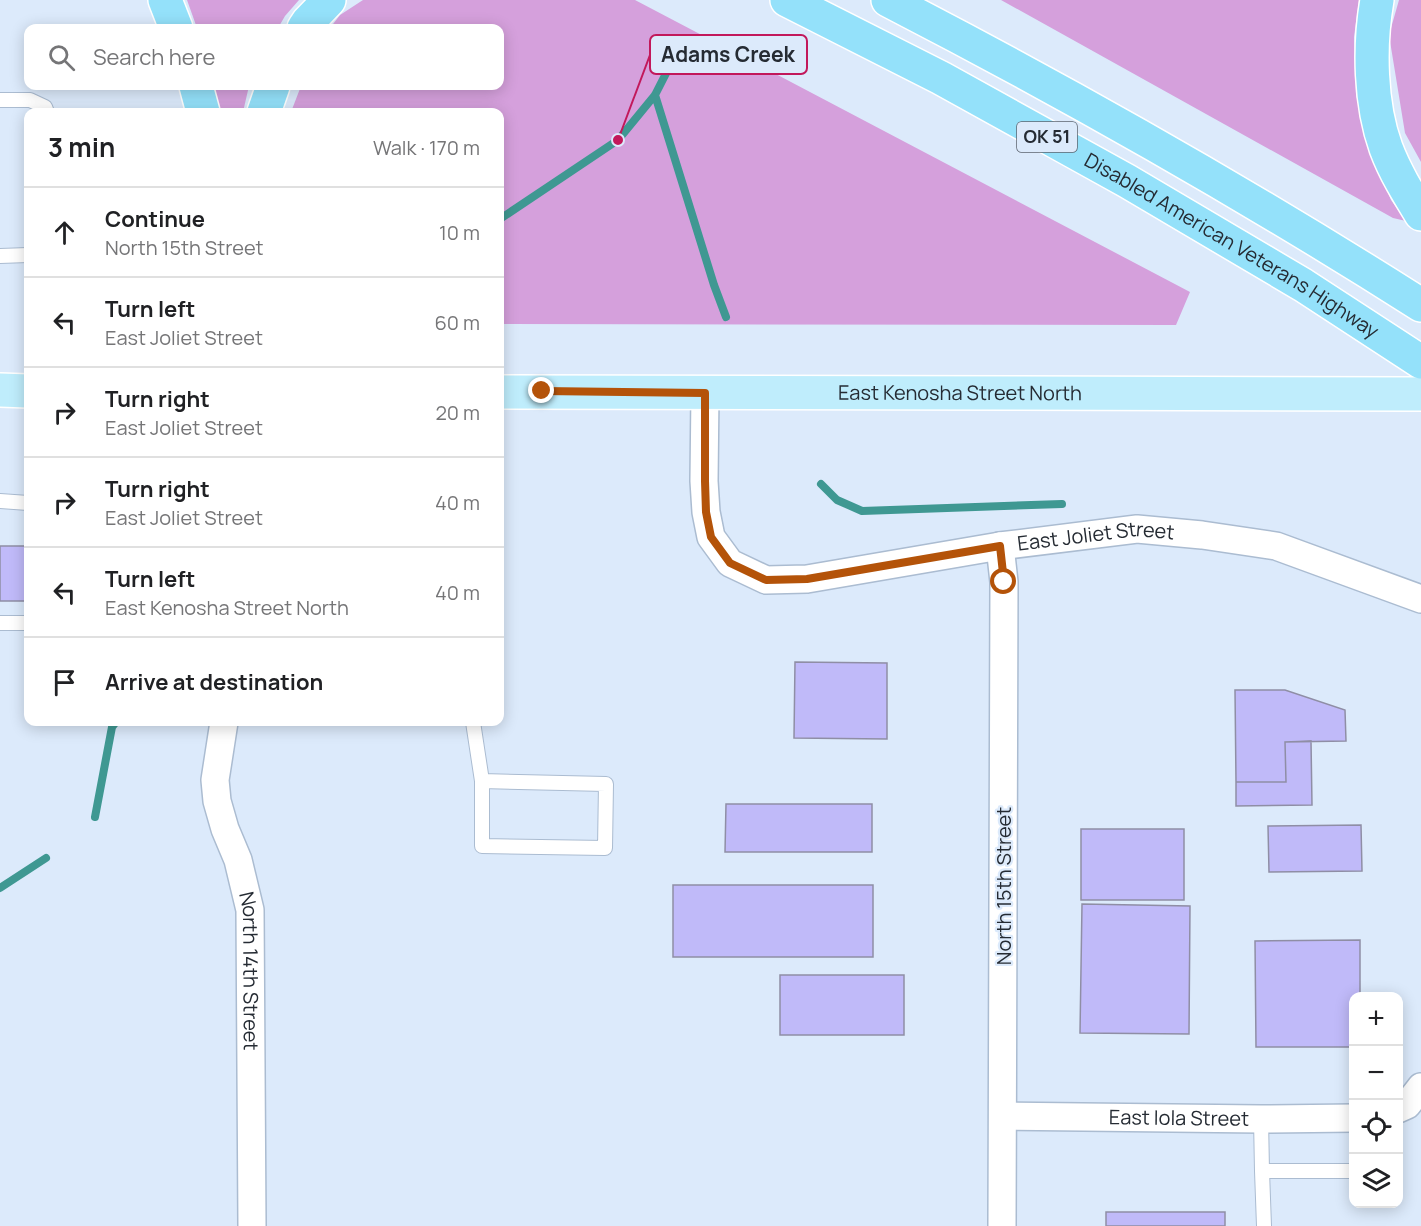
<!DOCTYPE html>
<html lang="en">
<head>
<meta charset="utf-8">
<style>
	body { margin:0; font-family:Manrope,sans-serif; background:#f2f2f2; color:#202124 }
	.controls { position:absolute; right:18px; bottom:18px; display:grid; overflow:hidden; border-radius:12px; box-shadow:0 3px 15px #0003 }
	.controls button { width:54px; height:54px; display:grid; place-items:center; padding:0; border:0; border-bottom:2px solid #e0e0e0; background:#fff; color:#202124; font:30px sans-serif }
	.stop { position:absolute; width:18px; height:18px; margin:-14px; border:4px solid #b45309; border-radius:50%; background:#fff }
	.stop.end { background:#b45309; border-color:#fff; box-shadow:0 2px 6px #0008 }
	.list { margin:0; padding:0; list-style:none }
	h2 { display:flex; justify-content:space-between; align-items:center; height:78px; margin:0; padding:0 24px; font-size:26px }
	h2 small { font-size:20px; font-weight:400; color:#757577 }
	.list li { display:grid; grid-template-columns:39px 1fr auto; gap:18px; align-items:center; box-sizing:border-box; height:90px; padding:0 24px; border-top:2px solid #e0e0e0 }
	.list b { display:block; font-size:22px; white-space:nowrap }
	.list p { margin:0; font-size:20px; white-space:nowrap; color:#757577 }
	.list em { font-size:20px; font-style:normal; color:#757577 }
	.icon { flex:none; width:33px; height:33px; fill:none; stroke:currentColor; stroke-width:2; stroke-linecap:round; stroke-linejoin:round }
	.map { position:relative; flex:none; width:1421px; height:1226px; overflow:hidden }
	.search { position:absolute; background:#fff; box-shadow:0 3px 15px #0003; left:24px; top:24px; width:480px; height:66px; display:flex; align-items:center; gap:15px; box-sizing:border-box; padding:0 21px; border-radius:12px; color:#757577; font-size:22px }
	.panel { position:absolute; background:#fff; box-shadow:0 3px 15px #0003; left:24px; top:108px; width:480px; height:618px; border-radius:12px }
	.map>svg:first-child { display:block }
	.green { fill:#d5a0dc }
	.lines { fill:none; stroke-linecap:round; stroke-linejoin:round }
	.stream { stroke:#3f9892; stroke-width:8 }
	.building { fill:#c0baf9; stroke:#8f8ea5; stroke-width:1.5 }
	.service-casing { stroke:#abbcd1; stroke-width:16 }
	.minor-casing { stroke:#abbcd1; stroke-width:30 }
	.primary-casing { stroke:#fff; stroke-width:36 }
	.motorway-casing { stroke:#fff; stroke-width:36 }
	.service { stroke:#fff; stroke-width:14 }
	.minor { stroke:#fff; stroke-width:27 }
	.primary { stroke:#bfedfc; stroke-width:33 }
	.motorway { stroke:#94e1fa; stroke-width:33 }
	.route { stroke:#b45309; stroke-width:8 }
	.labels { text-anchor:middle; stroke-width:4.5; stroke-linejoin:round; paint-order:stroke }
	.shield { fill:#dceafb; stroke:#5c646f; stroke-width:1.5 }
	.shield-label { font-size:18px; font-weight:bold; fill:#252b33 }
	.street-label { font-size:20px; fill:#252b33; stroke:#dceafb }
	.leader { fill:none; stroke:#c2185b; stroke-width:2 }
	.callout-dot { fill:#c2185b; stroke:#dceafb; stroke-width:2 }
	.callout { fill:#dceafb; stroke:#c2185b; stroke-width:2 }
	.callout-label { font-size:21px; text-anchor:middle; font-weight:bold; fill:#252b33 }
</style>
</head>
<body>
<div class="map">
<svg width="1421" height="1226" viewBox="0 0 1421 1226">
	<rect width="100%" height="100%" fill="#dceafb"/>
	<path class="green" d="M187,0H299L285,16L278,28H197Z
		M363,0H635L1190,292L1176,325L500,324V112H291L301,86H500V28H330L340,15Z
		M1001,0H1359L1354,37L1356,95L1371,149L1391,200L1406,221L1393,218Z
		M1399,0H1421V162L1405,133L1389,35Z
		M214,86H249L243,112H219Z"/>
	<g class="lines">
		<path class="stream" d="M655,95L714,285L726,317
			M500,219L618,140L655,95L683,40
			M821,484L837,500L862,511L1062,504
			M95,817L112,727L116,722
			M0,888L46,858"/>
	</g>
	<path class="building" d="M0,546H28V601H0Z
		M795,662L887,663V739L794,738Z
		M1235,690H1285L1345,710L1346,741L1285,742L1286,782H1236Z
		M1311,741L1312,805L1236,806V782H1286L1285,742Z
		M726,804H872V852H725Z
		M1361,825L1362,871L1269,872L1268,826Z
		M1081,829H1184V900H1081Z
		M673,885H873V957H673Z
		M1082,904L1190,906L1189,1034L1080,1033Z
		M1360,940V996H1354V1047H1256L1255,941Z
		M780,975H904V1035H780Z
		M1106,1212H1225V1226H1106Z"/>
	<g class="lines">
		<defs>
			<path id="service" d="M0,100H30L45,107L47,112
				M0,256L28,255
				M0,501L28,503
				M0,623H28
				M473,722L482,781V846L605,848L606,784L482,781
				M1261,1119L1262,1171H1354
				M1262,1171L1264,1226"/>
			<g id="minor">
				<path id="s1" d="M705,393L704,481L706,512L711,537L730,563L766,580L807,579L1000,546L1137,529L1202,535L1276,546L1421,599"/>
				<path d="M1000,546L1004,582L1002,1226"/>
				<path id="s2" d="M224,722L215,780L217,801L225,829L238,860L250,910L252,1226"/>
				<path d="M1398,1109L1407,1105L1421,1087"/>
				<path id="s3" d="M1003,1116L1261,1119L1354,1118"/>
			</g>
			<g id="primary">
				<path d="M0,390L28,391"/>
				<path id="s4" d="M500,392L1421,394"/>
			</g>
			<g id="motorway">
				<path d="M165,0L176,28"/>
				<path id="s5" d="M787,0L941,78L1127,181L1303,285L1421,362"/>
				<path d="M888,0C1070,94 1248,195 1421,305"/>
				<path d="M1377,0C1369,46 1370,104 1386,148C1395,172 1408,193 1421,214"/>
				<path d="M304,28L308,22L329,0"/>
				<path d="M196,86L203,112"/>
				<path d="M264,112L273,86"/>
			</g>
		</defs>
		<use href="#service" class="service-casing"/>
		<use href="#minor" class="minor-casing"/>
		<use href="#primary" class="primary-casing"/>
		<use href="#motorway" class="motorway-casing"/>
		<use href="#service" class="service"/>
		<use href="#minor" class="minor"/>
		<use href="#primary" class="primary"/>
		<use href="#motorway" class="motorway"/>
	</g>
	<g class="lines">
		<path class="route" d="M542,391L705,393V481L706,512L711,537L730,563L766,580L807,579L1000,546L1004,582"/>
	</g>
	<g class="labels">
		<rect class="shield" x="1017" y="122" width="60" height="30" rx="4.5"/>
		<g class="shield-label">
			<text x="1047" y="143">OK 51</text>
		</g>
		<g class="street-label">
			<text dy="7" stroke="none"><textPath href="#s5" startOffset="508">Disabled American Veterans Highway</textPath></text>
			<text dy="7" stroke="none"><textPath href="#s4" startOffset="460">East Kenosha Street North</textPath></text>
			<text dy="7" stroke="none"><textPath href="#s1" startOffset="550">East Joliet Street</textPath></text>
			<text transform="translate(1004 886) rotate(-90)" y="7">North 15th Street</text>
			<text dy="7" stroke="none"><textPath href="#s2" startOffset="255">North 14th Street</textPath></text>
			<text dy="7" stroke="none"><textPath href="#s3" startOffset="176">East Iola Street</textPath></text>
		</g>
	</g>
	<path class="leader" d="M618 140L650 55"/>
	<circle class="callout-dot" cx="618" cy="140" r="6"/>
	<rect class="callout" x="650" y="35" width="157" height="39" rx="6"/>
	<g class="callout-label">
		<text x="728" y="62">Adams Creek</text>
	</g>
</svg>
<div class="controls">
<button>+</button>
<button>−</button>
<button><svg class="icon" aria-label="locate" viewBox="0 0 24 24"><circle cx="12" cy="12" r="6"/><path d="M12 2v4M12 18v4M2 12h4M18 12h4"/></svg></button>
<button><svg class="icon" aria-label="layers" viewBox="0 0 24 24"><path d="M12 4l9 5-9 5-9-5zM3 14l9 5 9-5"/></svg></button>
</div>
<div class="stop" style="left:1004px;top:582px"></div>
<div class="stop end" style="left:542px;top:391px"></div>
<div class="search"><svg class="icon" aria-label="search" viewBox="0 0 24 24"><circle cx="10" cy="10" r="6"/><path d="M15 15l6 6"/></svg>Search here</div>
<section class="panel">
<h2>3 min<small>Walk · 170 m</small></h2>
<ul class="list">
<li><svg class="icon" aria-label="ahead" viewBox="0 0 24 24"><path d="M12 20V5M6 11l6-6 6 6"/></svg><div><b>Continue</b><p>North 15th Street</p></div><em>10 m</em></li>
<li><svg class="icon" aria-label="left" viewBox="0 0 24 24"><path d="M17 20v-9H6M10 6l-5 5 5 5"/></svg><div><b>Turn left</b><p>East Joliet Street</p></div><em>60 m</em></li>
<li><svg class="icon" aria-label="right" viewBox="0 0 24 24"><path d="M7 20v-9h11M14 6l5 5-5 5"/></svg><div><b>Turn right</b><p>East Joliet Street</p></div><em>20 m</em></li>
<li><svg class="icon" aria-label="right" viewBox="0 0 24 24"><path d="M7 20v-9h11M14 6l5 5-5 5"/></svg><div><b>Turn right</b><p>East Joliet Street</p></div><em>40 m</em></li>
<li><svg class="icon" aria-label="left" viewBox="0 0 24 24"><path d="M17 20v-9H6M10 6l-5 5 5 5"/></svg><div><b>Turn left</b><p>East Kenosha Street North</p></div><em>40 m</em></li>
<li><svg class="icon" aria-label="arrive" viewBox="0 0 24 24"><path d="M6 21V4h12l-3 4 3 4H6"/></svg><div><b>Arrive at destination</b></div></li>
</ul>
</section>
</div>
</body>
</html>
